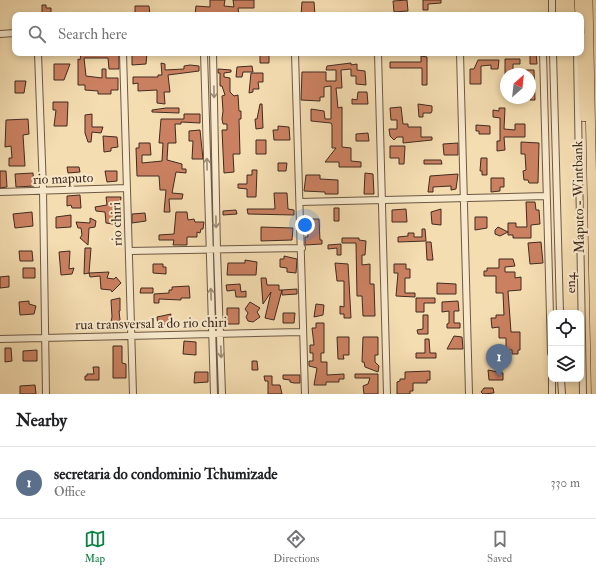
<!DOCTYPE html>
<html lang="en">
<head>
<meta charset="utf-8">
<style>
	body { margin:0; font-family:"IM FELL Double Pica",serif; background:#f2f2f2; color:#202124 }
	.controls { position:absolute; right:12px; bottom:12px; display:grid; overflow:hidden; border-radius:8px; box-shadow:0 2px 6px #0003 }
	.controls button { width:36px; height:36px; display:grid; place-items:center; padding:0; border:0; border-bottom:1px solid #e0e0e0; background:#fff; color:#202124; font:20px sans-serif }
	.compass { position:absolute; left:500px; top:68px; width:36px; height:36px; border-radius:50%; background:#fff; box-shadow:0 2px 6px #0003; rotate:27deg }
	.you { position:absolute; left:305px; top:225px; width:14px; height:14px; margin:-10px; border:3px solid #fff; border-radius:50%; background:#1a73e8; box-shadow:0 0 0 6px #1a73e833 }
	.badge { display:grid; place-items:center; width:26px; height:26px; border-radius:50%; background:#0b8043; color:#fff; font-size:13px; font-weight:700 }
	.pin { position:absolute; translate:-50% -33px; filter:drop-shadow(0 1px 2px #0008) }
	.pin::after { content:''; position:absolute; top:21px; width:14px; height:12px; background:inherit; clip-path:polygon(0 0,100% 0,50% 100%) }
	.list { margin:0; padding:0; list-style:none }
	h2 { display:flex; justify-content:space-between; align-items:center; height:52px; margin:0; padding:0 16px; font-size:17px }
	h2 small { font-size:13px; font-weight:400; color:#757577 }
	.list li { display:grid; grid-template-columns:26px 1fr auto; gap:12px; align-items:center; box-sizing:border-box; height:72px; padding:0 16px; border-top:1px solid #e0e0e0 }
	.list b { display:block; font-size:15px; white-space:nowrap }
	.list p { margin:0; font-size:13px; white-space:nowrap; color:#757577 }
	.list em { font-size:13px; font-style:normal; color:#757577 }
	.icon { flex:none; width:22px; height:22px; fill:none; stroke:currentColor; stroke-width:2; stroke-linecap:round; stroke-linejoin:round }
	.map { position:relative; flex:none; width:596px; height:394px; overflow:hidden }
	.search { position:absolute; background:#fff; box-shadow:0 2px 6px #0003; left:12px; right:12px; top:12px; height:44px; display:flex; align-items:center; gap:10px; box-sizing:border-box; padding:0 14px; border-radius:8px; color:#757577; font-size:15px }
	.sheet { height:124px; background:#fff }
	nav { display:flex; justify-content:space-around; align-items:center; box-sizing:border-box; height:56px; border-top:1px solid #e0e0e0; background:#fff; font-size:11px; color:#757577 }
	nav a { display:grid; justify-items:center; gap:2px }
	nav .on { color:#0b8043 }
	.map>svg:first-child { display:block }
	.building { fill:#cb8161; stroke:#402b20 }
	.lines { fill:none; stroke-linecap:round; stroke-linejoin:round }
	.minor-casing { stroke:#6d5844; stroke-width:8 }
	.highway-casing { stroke:#402b20; stroke-width:10 }
	.minor { stroke:#f8e9cc; stroke-width:6 }
	.highway { stroke:#f4ddb1; stroke-width:9 }
	.oneway { stroke:#9c8a76 }
	.labels { text-anchor:middle; stroke-width:4; stroke-linejoin:round; paint-order:stroke }
	.street-label { font-size:14px; fill:#402b20; stroke:#f8e9cc }
</style>
</head>
<body>
<div class="map">
<svg width="596" height="394" viewBox="0 0 596 394">
	<rect width="100%" height="100%" fill="#f4ddb1"/>
	<filter id="stains"><feTurbulence type="fractalNoise" baseFrequency=".005" numOctaves="4"/><feColorMatrix values="0 0 0 0 .2 0 0 0 0 .09 0 0 0 0 .02 0 0 0 .5 -.17"/></filter>
	<radialGradient id="worn" r=".72"><stop offset=".6" stop-color="#630" stop-opacity="0"/><stop offset="1" stop-color="#630" stop-opacity=".3"/></radialGradient>
	<path class="building" d="M210,0H225L224,6L234,7L233,0H254V8H238L239,15H195L196,6L210,7Z
		M407,0L408,11L394,12L393,1Z
		M423,0H441V3L428,4V10H423Z
		M302,2H314L315,15H301Z
		M42,5H46V8H51V15H42Z
		M135,6H149L150,15H135Z
		M81,53H119V69H109L108,58H84L86,76L102,78V69H106V78H118V90H111V94H98V91L85,90V85H78V59L80,60Z
		M132,53H147L146,64L132,65Z
		M260,53H269V63H260Z
		M530,53H536L537,64H530Z
		M421,56L427,57V85H422V68H390V62H421Z
		M505,59H520V64H513V74H505Z
		M478,60H499L498,69H491V65L481,66V84H470V69H474Z
		M161,63L165,64V70L184,69V66L190,65L199,66V71L168,75L170,92H164L165,104L157,103V90L138,91V83L133,84V77H158V75H162Z
		M351,63V65L357,64V70L365,71L366,85L356,84V76H351V69L341,70L342,88H336L338,108L342,107V147L351,148V161L361,162V167H339V162H325L336,148H332V125L331,123L311,121V109L324,111L325,119H331V86L324,87V97H320V101L301,100L302,72H326V81H336V70H326L327,66Z
		M54,64H70L64,80H54Z
		M252,66L253,72H243L242,77H236L237,67Z
		M218,69L231,70V72L224,73V77L230,78V92L234,96L238,95L239,111H241V119H239L240,154H233L234,172L224,173L222,130H227V124H223L222,119L223,111L222,96L225,95L222,86H220V73H218Z
		M526,70H534L535,100H530V74H526Z
		M251,73H263V82H258L259,89H253V92L249,93Z
		M15,81H26L24,93H15Z
		M358,92H367L368,104H352V99L357,100Z
		M53,102H68L67,126H54L56,110H53Z
		M260,104H262L263,128L256,129L255,119H257Z
		M418,104L432,106V111L431,113H423V117H419Z
		M401,107L403,124H408V127H421V137H432V140L403,143V137H397L394,140L390,136L389,129H397V120H391L390,108Z
		M166,108H179V113L152,112V110Z
		M499,108H505L504,129L515,130V124H525V137H504L505,150L497,151V141H500V118L493,117V110L499,111Z
		M92,114V127H103L101,133L92,132L91,142H88L85,133V115Z
		M184,114H200V123L181,122V124H175L176,143H168L167,160L182,164V169H186V173L176,172L172,193L183,194L182,199H169L170,212H164L166,190H160L159,176H137L136,148H139V143H150L151,155H142V163L162,161L163,143H159L161,119H184Z
		M28,119L29,134L23,135L25,166H9V158H12L11,146L5,147L6,120Z
		M476,125L490,126V134H479V131H476Z
		M278,126L289,127L290,140H274L273,130H278Z
		M200,130L203,159H192L193,141H189V131Z
		M368,133L369,141H356V134Z
		M103,136L117,137L118,147L111,148V151L104,152Z
		M256,140H266V154H256Z
		M521,142L539,143L538,183H529L528,180H524L523,171L526,170L525,154H521Z
		M458,143V155H444L443,144Z
		M390,146H405L404,164H399V158H390Z
		M481,158H487V175H482V171H480Z
		M424,160H441L442,164H424Z
		M278,163H287L286,171H278Z
		M67,167H79L80,172L68,173Z
		M252,170H257L256,197H247V189L238,188V184H247V175H252Z
		M0,171H6L7,187L0,188Z
		M105,171H117V181L107,182Z
		M33,173L34,186L16,187L15,174Z
		M365,173L373,174L374,194H364Z
		M458,174L456,189L451,190V186L433,187V192H428L430,176Z
		M306,175H320V179L338,180V194H325V192L304,191Z
		M491,178H504V187H500V191L491,192Z
		M274,193H287L288,209L294,210V215L248,214L247,209H275Z
		M80,195L81,208H72L71,205L67,206V196Z
		M106,197H121L120,209H118L119,225L106,223L105,212L96,211L95,207L107,205Z
		M526,202H535L536,210H539L540,224L531,225V238H513V235H508V232L500,236L495,234V230L498,227L508,232V223H516V227H527Z
		M334,208H339V221H334Z
		M406,209L407,222H392V210Z
		M441,209V225L432,224L431,212Z
		M236,210L237,214L223,215V211Z
		M32,212L33,226L15,228L13,214Z
		M176,212H187L188,220L194,219L195,222H204L203,229H201L200,233L197,232V237H187V245H173L174,240H159V235L174,234Z
		M145,213L146,221L132,223V214Z
		M71,215V227L56,228V217Z
		M475,217H487V228L475,230Z
		M90,218L96,221L95,227L89,228L88,245L80,238L82,235L81,228H78L76,222L90,223Z
		M307,219H319L320,240H322V244L305,245V237H308Z
		M261,227L293,228L292,240L261,241Z
		M422,229H425L426,241L398,242V237L408,236V233H414V237H422Z
		M342,238H359V240L366,241L365,255H362V265L370,264V284H374L375,316H363L362,296H357L356,243H342Z
		M426,242H431L433,260H427Z
		M541,242L543,263L530,264L528,243Z
		M341,244V255H337V248L328,249V245Z
		M85,248H91L89,273L84,274Z
		M19,251H32L33,261H20Z
		M70,251L69,269L74,268L72,274L61,275L59,252Z
		M284,256L297,259L296,273L287,272V268L280,267V259H284Z
		M499,259H513L515,266L505,267V272H515V278L521,277V290L508,291L511,332H520V350H518V354H512V350H506V338H499V327L492,328L491,318H496V315H504L503,293H496V276H484V271H487V268H499Z
		M245,260L257,262L256,275H227L228,263H245Z
		M335,263L348,264L351,318H344V314H340V306L344,307V281H337Z
		M153,264H163V267H166V274L153,273Z
		M394,264H406V269H410V278H405V293H415V297L396,296L398,273H394Z
		M23,268H35V278H23Z
		M109,272L107,278L114,279L116,277L121,283L112,292L111,290L101,289L100,276L90,277L89,273Z
		M9,276V287L0,288V277Z
		M261,278H266L267,285H279V290H282L274,320L265,318L271,292L263,304Z
		M437,283L456,284V294H437Z
		M240,284L241,292L246,291V297H236L235,290L227,291L226,285Z
		M189,286L190,298H181V300L159,299V303H154V294L169,293V290H172V287Z
		M141,288H153V293H140Z
		M297,289V294L282,295V290Z
		M120,298V311H119L121,329H109L112,317L111,300Z
		M416,298H435V303H424V312H416Z
		M29,301V304L36,306L34,314L20,315L19,302Z
		M458,301L459,311H454V323H460V328H447V324L449,323V311L442,312V302Z
		M250,302L260,308L257,312L260,317L253,322L248,321L246,317L248,313L245,309Z
		M316,304L324,305L323,315L314,317Z
		M227,308H239V324H227Z
		M283,313H295L294,323H283Z
		M171,314L170,325H158L157,317Z
		M423,315H428V334H418L417,330L423,329Z
		M316,323H324V353H321V362H327V375L344,374V379H339V382H326V385H314L317,368L309,366V361H313V353H310V345H314L312,328H316Z
		M454,336L462,337L463,349H447Z
		M337,337H349V355H343L344,359H338Z
		M363,337H378V355H375V362L379,366L378,372L365,367L364,362H362Z
		M425,339H429L430,353H436V358H416V353H425Z
		M184,341L196,342V355L183,354Z
		M113,346H122V363L126,364V378H113Z
		M5,348H11L12,361L5,362Z
		M37,350V361H23V351Z
		M252,361H257L258,370H252Z
		M93,367H99V380H85V376H87V374H94Z
		M488,370L503,373V380H489Z
		M430,371V380H427V383H413V391H410V394H397V382L400,381V379H405V372Z
		M195,372H208V382L194,383Z
		M355,374H378V394H364L363,386L368,384L370,378H355Z
		M283,375H300V383H294L290,382V380L283,379Z
		M264,376H272V385H280L282,394H268V381H265Z
		M35,385L36,394H20V386Z
		M484,388H493L494,393L483,394L481,392Z"/>
	<g class="lines">
		<defs>
			<path id="minor" d="M552,0V15
				M0,34L15,33
				M38,53L43,190L46,394
				M123,53L133,394
				M204,53L214,394
				M213,53L217,250L222,394
				M295,53L305,394
				M378,53L387,394
				M460,53L469,394
				M543,53L551,353
				M553,53L560,313
				M577,53L583,394
				M0,192L127,188
				M300,202L546,196
				M129,251L302,248
				M0,339L302,332
				M552,379V394
				M561,379L562,394"/>
			<path id="highway" d="M579,0L580,15
				M588,0L596,394
				M581,37L584,117"/>
		</defs>
		<use href="#minor" class="minor-casing"/>
		<use href="#highway" class="highway-casing"/>
		<use href="#minor" class="minor"/>
		<use href="#highway" class="highway"/>
	</g>
	<defs><path id="oneway-shaft" d="M-6 0H5M1.5-3L5.5 0L1.5 3" fill="none" stroke-width="1.6" stroke-linecap="round" stroke-linejoin="round"/></defs>
	<g class="oneway">
		<use href="#oneway-shaft" transform="translate(214 92) rotate(89)"/>
		<use href="#oneway-shaft" transform="translate(207 164) rotate(-91)"/>
		<use href="#oneway-shaft" transform="translate(216 222) rotate(89)"/>
		<use href="#oneway-shaft" transform="translate(211 294) rotate(-92)"/>
		<use href="#oneway-shaft" transform="translate(221 352) rotate(88)"/>
	</g>
	<g class="labels">
		<g class="street-label">
			<text transform="translate(63 178) rotate(-2)" y="5">rio maputo</text>
			<text transform="translate(578 197) rotate(-91)" y="5">Maputo - Wintbank</text>
			<text transform="translate(116 224) rotate(-92)" y="5">rio chiri</text>
			<text transform="translate(570 283) rotate(-90)" y="5">en4</text>
			<text transform="translate(151 323) rotate(-1)" y="5">rua transversal a do rio chiri</text>
		</g>
	</g>
	<rect width="100%" height="100%" filter="url(#stains)"/>
	<rect width="100%" height="100%" fill="url(#worn)"/>
</svg>
<div class="controls">
<button><svg class="icon" aria-label="locate" viewBox="0 0 24 24"><circle cx="12" cy="12" r="6"/><path d="M12 2v4M12 18v4M2 12h4M18 12h4"/></svg></button>
<button><svg class="icon" aria-label="layers" viewBox="0 0 24 24"><path d="M12 4l9 5-9 5-9-5zM3 14l9 5 9-5"/></svg></button>
</div>
<svg class="compass" viewBox="-18 -18 36 36"><path d="M0-13l5 13h-10z" fill="#e53935"/><path d="M0 13l5-13h-10z" fill="#757577"/></svg>
<div class="you"></div>
<div class="pin badge" style="left:499px;top:377px;background:#5c6f8a">1</div>
<div class="search"><svg class="icon" aria-label="search" viewBox="0 0 24 24"><circle cx="10" cy="10" r="6"/><path d="M15 15l6 6"/></svg>Search here</div>
</div>
<section class="sheet">
<h2>Nearby<small></small></h2>
<ul class="list">
<li><span class="badge" style="background:#5c6f8a">1</span><div><b>secretaria do condominio Tchumizade</b><p>Office</p></div><em>330 m</em></li>
</ul>
</section>
<nav>
<a class="on"><svg class="icon" aria-label="map" viewBox="0 0 24 24"><path d="M3 6l6-2 6 2 6-2v14l-6 2-6-2-6 2zM9 4v14M15 6v14"/></svg>Map</a>
<a><svg class="icon" aria-label="directions" viewBox="0 0 24 24"><path d="M12 3l9 9-9 9-9-9zM9 14v-3h6M13 9l2 2-2 2"/></svg>Directions</a>
<a><svg class="icon" aria-label="saved" viewBox="0 0 24 24"><path d="M7 4h10v16l-5-4-5 4z"/></svg>Saved</a>
</nav>
</body>
</html>
